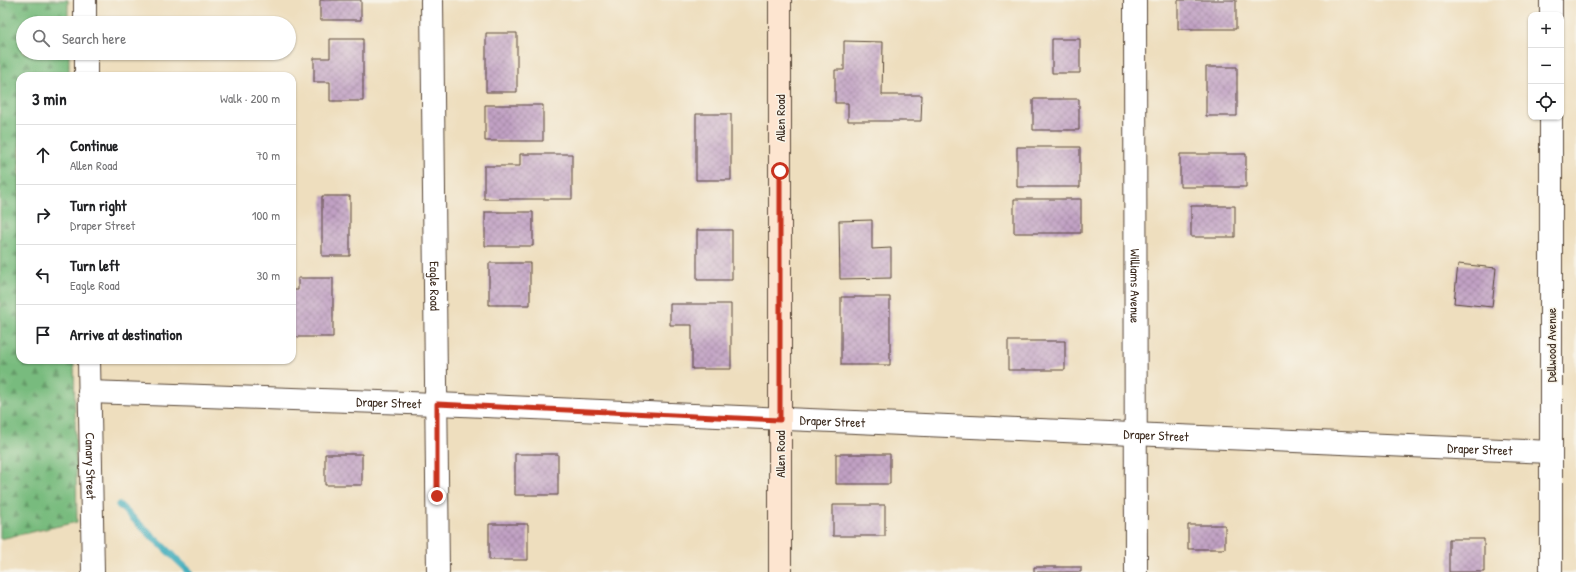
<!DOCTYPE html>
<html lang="en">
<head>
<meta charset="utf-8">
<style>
	body { margin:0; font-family:"Patrick Hand",sans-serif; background:#f2f2f2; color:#202124 }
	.controls { position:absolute; right:12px; top:12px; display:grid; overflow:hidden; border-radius:8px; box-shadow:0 1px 3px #0004 }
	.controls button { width:36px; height:36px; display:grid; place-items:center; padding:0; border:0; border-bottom:1px solid #e0e0e0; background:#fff; color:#202124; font:20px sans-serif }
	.stop { position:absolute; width:12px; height:12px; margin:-9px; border:3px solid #c8321e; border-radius:50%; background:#fff }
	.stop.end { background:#c8321e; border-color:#fff; box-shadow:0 1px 4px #0008 }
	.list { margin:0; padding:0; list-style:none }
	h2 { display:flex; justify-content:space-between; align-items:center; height:52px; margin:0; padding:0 16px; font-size:17px }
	h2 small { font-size:13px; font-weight:400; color:#757577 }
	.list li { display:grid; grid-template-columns:26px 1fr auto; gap:12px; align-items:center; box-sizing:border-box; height:60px; padding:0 16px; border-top:1px solid #e0e0e0 }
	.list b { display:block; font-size:15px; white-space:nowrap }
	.list p { margin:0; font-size:13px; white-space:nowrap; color:#757577 }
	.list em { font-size:13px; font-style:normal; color:#757577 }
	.icon { flex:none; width:22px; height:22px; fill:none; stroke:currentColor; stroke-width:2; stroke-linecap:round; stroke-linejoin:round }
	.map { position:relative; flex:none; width:1576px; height:572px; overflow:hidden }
	.search { position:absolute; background:#fff; box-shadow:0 1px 3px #0004; left:16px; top:16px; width:280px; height:44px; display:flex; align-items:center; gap:10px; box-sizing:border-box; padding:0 14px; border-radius:22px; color:#757577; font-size:15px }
	.panel { position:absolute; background:#fff; box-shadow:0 1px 3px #0004; left:16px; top:72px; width:280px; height:292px; border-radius:12px }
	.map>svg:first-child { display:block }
	.forest { fill:url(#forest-firs); stroke:#5a724e }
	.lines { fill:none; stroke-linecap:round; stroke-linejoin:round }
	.stream { stroke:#3dacbb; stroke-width:7 }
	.building { fill:url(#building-cross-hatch) }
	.street-casing { stroke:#564536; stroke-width:24 }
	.secondary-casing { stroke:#564536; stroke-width:24 }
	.street { stroke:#fff; stroke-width:22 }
	.secondary { stroke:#fde5d0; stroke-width:22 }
	.route { stroke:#c8321e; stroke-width:5 }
	.labels { text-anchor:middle; stroke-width:3; stroke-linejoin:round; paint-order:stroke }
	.street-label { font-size:13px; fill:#3b2a1e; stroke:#f7f3e8 }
</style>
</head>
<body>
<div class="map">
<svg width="1576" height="572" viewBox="0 0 1576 572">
	<defs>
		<pattern id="forest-firs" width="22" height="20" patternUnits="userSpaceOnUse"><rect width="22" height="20" fill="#78bb7e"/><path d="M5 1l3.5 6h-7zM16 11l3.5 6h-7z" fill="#649867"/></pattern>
		<pattern id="building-cross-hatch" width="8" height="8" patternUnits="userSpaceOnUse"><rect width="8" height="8" fill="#c1a1c4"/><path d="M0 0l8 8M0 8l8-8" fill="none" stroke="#9e839f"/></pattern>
	</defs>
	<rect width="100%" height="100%" fill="#f7f3e8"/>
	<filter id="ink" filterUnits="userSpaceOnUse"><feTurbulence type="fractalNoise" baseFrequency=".025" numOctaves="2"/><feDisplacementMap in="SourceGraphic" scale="8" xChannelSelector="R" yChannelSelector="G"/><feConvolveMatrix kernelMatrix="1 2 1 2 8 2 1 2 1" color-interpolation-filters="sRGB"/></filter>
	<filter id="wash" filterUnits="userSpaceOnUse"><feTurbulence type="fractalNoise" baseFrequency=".012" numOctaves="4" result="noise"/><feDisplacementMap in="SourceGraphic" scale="16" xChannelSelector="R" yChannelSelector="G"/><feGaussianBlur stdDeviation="0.9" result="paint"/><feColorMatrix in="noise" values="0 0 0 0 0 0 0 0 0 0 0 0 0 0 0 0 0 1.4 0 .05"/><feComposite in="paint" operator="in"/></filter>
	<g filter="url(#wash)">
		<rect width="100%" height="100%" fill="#eedebe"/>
		<path class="forest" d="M0,0H68V23H23V53H69V76H20V360H74L77,522L0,539Z"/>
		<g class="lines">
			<path class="stream" d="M119,505L190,572"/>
		</g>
		<g id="blocks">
			<path class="building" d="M320,0H361V20H320Z
				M1178,0H1236V29H1178Z
				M486,33H517V92H486Z
				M330,39H363V101H330V82H314V58H330Z
				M1052,39H1080V73H1052Z
				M844,41L883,42L882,95H922L921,121H848V103H835V70H844Z
				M1206,67H1237V116H1206Z
				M1033,99H1079V130H1033Z
				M485,105H543V141H485Z
				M696,114H731V180H696Z
				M1017,147H1080V187H1017Z
				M520,154H572V199H484V166H520Z
				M1180,154H1246V187H1180Z
				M322,196H350V256H322Z
				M1014,199H1081V233H1014Z
				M1191,206H1235V237H1191Z
				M485,212H533V246H485Z
				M872,220V249L891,248V278L840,279L839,221Z
				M697,230H732V280H697Z
				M489,263H530V305H489Z
				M1458,264L1496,268L1492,307L1454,303Z
				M298,278H333V337H292V290H298Z
				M841,297H890V365H841Z
				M670,304H731V369H692V325H670Z
				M1008,341H1065V370H1008Z
				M325,454H362V485H325Z
				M515,454H558V495H515Z
				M836,454H890V484H836Z
				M833,505H885V536H833Z
				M489,524H528V560H489Z
				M1188,525H1225V549H1188Z
				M1449,539H1484V572H1449Z
				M1034,567H1081V572H1034Z"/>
		</g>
	</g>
	<g filter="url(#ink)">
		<use href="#blocks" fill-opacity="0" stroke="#564536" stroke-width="1"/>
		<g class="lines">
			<defs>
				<g id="street">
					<path d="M85,0V23"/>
					<path id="s1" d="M432,0L438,572"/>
					<path id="s2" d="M1135,0L1136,572"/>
					<path d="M1551,0V15"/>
					<path d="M86,53V76"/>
					<path id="s3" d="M89,360L93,572"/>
					<path id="s4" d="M89,392L437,404L1551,452"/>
					<path d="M1551,572V117"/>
				</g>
				<path id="secondary" d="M780,0V572"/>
			</defs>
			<use href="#street" class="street-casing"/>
			<use href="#secondary" class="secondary-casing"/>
			<use href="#street" class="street"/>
			<use href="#secondary" class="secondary"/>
		</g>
	</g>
	<g class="lines" filter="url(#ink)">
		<path class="route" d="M437,496V404L780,420V171"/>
	</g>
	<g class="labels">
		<g class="street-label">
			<text transform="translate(780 118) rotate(-90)" y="5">Allen Road</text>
			<text dy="5" stroke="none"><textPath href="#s1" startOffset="286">Eagle Road</textPath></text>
			<text dy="5" stroke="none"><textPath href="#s2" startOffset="286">Williams Avenue</textPath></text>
			<text transform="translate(1551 345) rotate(-90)" y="5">Dellwood Avenue</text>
			<text dy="5" stroke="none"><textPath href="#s4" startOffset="300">Draper Street</textPath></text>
			<text dy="5" stroke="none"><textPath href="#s4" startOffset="744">Draper Street</textPath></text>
			<text dy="5" stroke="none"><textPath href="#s4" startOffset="1068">Draper Street</textPath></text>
			<text dy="5" stroke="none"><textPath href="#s4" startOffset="1392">Draper Street</textPath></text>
			<text transform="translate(780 454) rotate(-90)" y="5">Allen Road</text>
			<text dy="5" stroke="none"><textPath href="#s3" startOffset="106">Canary Street</textPath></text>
		</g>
	</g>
</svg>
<div class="controls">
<button>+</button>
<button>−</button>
<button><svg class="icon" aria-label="locate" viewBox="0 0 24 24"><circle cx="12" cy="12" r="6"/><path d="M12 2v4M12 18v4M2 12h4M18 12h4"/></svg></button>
</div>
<div class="stop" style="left:780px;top:171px"></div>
<div class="stop end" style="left:437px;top:496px"></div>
<div class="search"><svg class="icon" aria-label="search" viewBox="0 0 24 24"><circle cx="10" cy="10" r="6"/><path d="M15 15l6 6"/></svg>Search here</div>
<section class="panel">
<h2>3 min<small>Walk · 200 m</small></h2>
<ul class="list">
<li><svg class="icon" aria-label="ahead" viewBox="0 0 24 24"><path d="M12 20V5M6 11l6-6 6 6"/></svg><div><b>Continue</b><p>Allen Road</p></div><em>70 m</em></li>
<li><svg class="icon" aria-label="right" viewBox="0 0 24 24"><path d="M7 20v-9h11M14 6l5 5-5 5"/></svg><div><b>Turn right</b><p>Draper Street</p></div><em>100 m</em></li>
<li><svg class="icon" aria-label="left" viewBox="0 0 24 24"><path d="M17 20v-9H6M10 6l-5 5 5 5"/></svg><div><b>Turn left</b><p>Eagle Road</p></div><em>30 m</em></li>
<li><svg class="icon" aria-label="arrive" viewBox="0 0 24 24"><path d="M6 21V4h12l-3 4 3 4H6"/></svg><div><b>Arrive at destination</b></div></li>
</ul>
</section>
</div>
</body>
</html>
